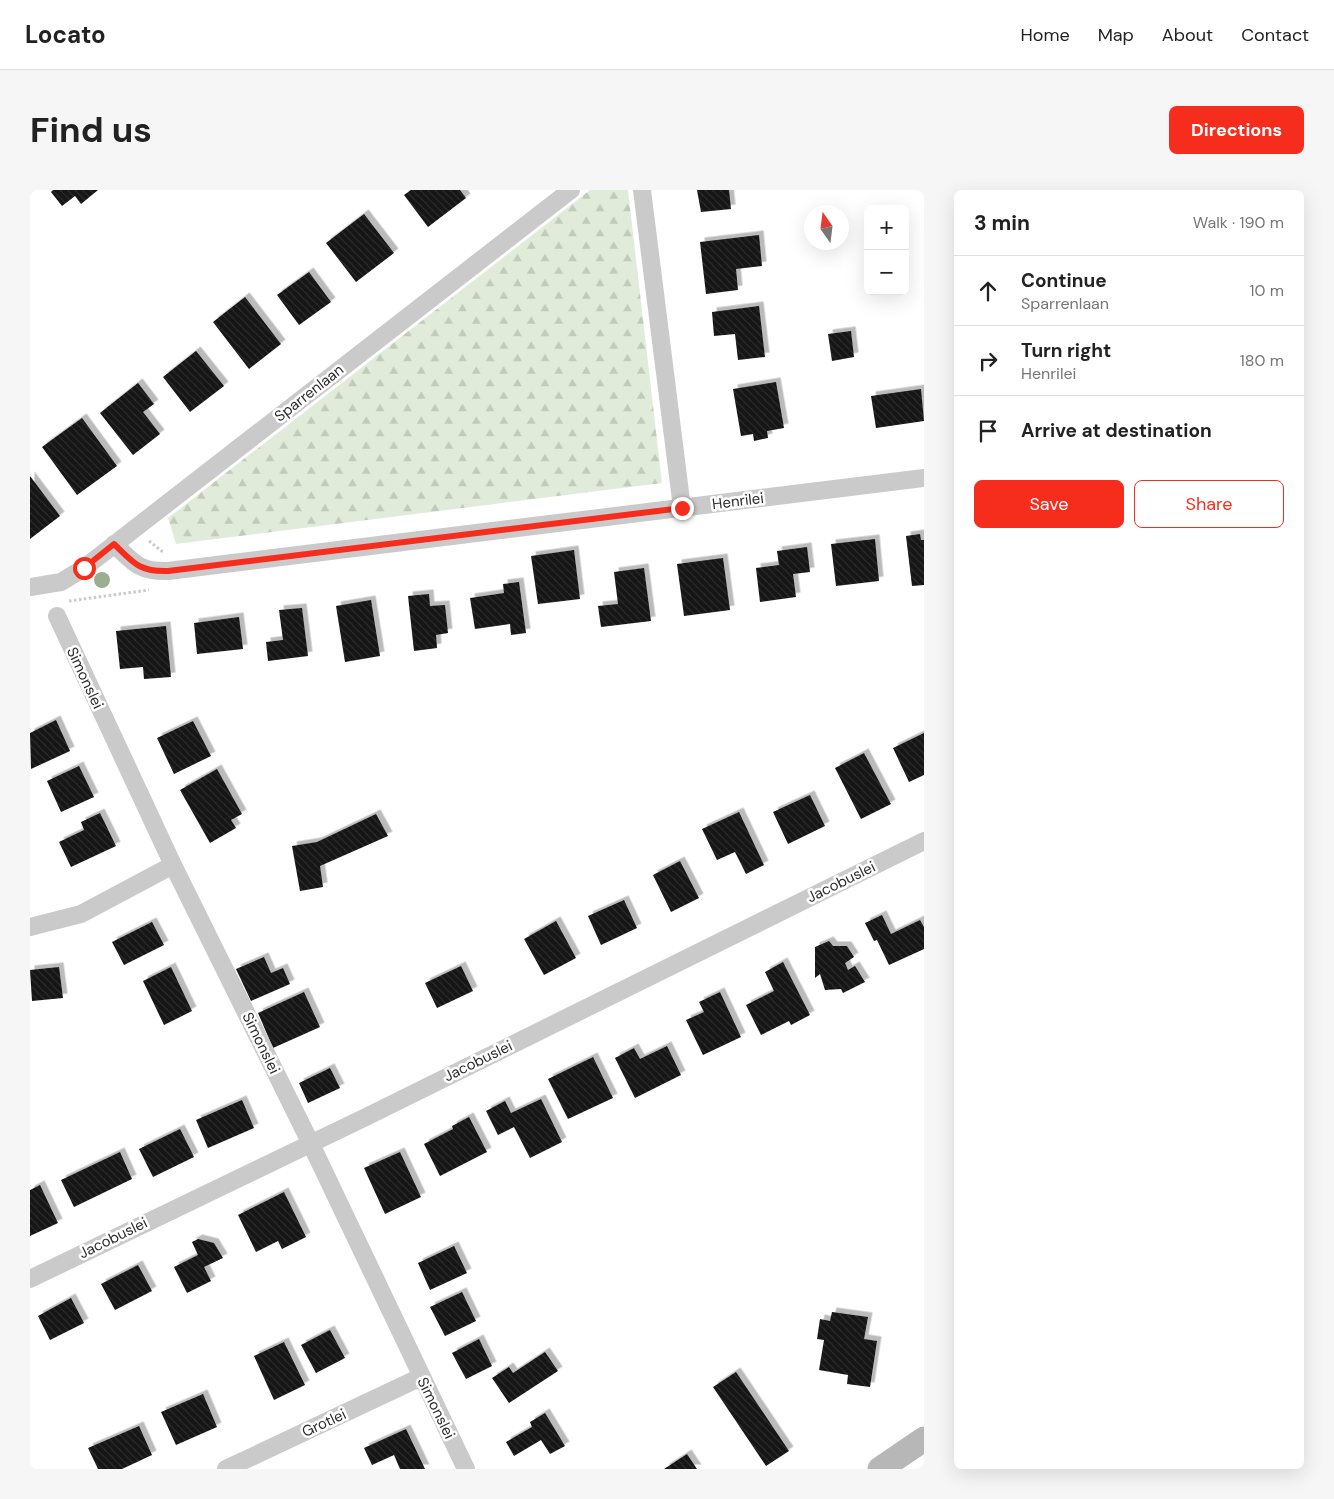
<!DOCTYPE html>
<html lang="en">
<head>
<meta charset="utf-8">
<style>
	body { margin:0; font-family:"DM Sans",sans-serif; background:#f6f6f6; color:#222 }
	.controls { position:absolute; right:15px; top:15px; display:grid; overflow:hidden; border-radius:8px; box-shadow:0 5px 20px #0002 }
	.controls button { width:45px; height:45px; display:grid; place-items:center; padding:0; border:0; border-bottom:1px solid #e0e0e0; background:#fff; color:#222; font:25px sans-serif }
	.compass { position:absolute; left:774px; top:15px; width:45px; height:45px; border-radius:50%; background:#fff; box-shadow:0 5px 20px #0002; rotate:346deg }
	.stop { position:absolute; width:15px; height:15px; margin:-11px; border:4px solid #f62d1d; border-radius:50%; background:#fff }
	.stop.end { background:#f62d1d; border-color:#fff; box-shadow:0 1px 5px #0008 }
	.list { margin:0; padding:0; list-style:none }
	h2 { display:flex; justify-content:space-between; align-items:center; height:65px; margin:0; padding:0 20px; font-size:21px }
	h2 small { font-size:16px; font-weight:400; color:#767676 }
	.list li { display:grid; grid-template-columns:32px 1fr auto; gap:15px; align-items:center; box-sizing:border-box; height:70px; padding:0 20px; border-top:1px solid #e0e0e0 }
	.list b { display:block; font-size:19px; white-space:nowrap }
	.list p { margin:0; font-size:16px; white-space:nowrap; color:#767676 }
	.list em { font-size:16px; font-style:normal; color:#767676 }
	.actions { display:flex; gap:10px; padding:15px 20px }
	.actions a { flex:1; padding:11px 0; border:1px solid #f62d1d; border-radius:8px; text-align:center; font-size:18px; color:#f62d1d }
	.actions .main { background:#f62d1d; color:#fff }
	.icon { flex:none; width:28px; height:28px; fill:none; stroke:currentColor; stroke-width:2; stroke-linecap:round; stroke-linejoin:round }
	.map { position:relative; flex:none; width:894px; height:1279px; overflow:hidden; border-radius:8px }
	header { display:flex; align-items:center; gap:30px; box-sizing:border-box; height:70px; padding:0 25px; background:#fff; border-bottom:1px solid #e0e0e0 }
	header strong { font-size:24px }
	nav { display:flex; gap:28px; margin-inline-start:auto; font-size:18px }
	.intro { display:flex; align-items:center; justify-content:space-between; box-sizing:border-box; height:120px; padding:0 30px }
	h1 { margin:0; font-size:35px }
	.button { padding:12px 22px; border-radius:8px; background:#f62d1d; color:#fff; font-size:18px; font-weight:700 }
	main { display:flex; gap:30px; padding:0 30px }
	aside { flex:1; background:#fff; border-radius:8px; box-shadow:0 5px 20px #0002 }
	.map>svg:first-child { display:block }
	.forest { fill:url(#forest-firs) }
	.building { fill:url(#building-back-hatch); filter:url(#shadow) }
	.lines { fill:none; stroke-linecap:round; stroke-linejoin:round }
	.path { stroke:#cacaca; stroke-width:3; stroke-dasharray:2.5 2.5; stroke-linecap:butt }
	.street { stroke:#cacaca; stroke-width:18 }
	.secondary { stroke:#b7b7b7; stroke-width:25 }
	.tree { fill:#9aae90 }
	.route { stroke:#f62d1d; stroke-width:6 }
	.labels { text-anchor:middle; stroke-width:5; stroke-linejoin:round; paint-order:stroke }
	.street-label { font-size:15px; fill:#2d2d2d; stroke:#fff }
</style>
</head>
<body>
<header>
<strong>Locato</strong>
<nav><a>Home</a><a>Map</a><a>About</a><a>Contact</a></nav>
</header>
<div class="intro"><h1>Find us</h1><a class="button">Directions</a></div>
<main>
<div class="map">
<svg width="894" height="1279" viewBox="0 0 894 1279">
	<defs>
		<pattern id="forest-firs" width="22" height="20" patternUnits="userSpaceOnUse" patternTransform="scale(1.25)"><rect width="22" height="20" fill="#e0ecd9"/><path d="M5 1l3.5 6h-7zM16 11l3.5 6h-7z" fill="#c0cbbb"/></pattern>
		<pattern id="building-back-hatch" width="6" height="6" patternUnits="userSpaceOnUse" patternTransform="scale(1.25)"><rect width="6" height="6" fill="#141414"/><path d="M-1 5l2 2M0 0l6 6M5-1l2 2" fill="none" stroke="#2e2e2e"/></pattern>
		<filter id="shadow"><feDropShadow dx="4.5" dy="-4.5" stdDeviation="0" flood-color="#0004"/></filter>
	</defs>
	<rect width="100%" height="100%" fill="#fff"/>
	<path class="forest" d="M560,0H598L632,293L146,354L138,328Z"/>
	<path class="building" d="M23,0H68L51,14L45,6L32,16L21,2Z
		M381,0H430L436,8L398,37L374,5Z
		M667,0H699L701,19L671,22Z
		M334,24L364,63L326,92L296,53Z
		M729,45L732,76L706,79L708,100L676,104L670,52Z
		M279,82L301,112L269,135L247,105Z
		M215,107L251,154L219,179L183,132Z
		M729,116L735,167L708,170L705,144L684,146L682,122Z
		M821,141L824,167L802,171L798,144Z
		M166,161L194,196L160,222L133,187Z
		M746,192L754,238L737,241L738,248L724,251L723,244L711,246L703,199Z
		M108,193L124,214L113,222L130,244L103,265L70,223Z
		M891,199L894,231L846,238L841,206Z
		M52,228L87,276L47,305L12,257Z
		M0,286L30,326L0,349Z
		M890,344L891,350H894V395L882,396L876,346Z
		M845,349L849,391L806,396L801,354Z
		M777,357L780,382L763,384L766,407L730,412L726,378L749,375L747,361Z
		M544,360L550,409L508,414L501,366Z
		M693,368L700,420L654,426L647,374Z
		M614,378L621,431L571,437L568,416L588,414L584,382Z
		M489,392L496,443L481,445L480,434L445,439L440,408L474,403L473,394Z
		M399,404L400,416L415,415L418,443L406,445L407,458L384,461L378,406Z
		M341,410L350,466L315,472L306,416Z
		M272,418L278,466L238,471L236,452L253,450L249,420Z
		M209,427L213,459L167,464L164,433Z
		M136,436L141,487L114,489L113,477L90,479L86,441Z
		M26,530L40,561L1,579L0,543Z
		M163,531L181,566L144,584L127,548Z
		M894,543V585L879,592L863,558Z
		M834,563L861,614L831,629L805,578Z
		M49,576L64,607L31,622L17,591Z
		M187,579L212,624L201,630L206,638L180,653L150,600Z
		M780,605L795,636L758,654L743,622Z
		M709,622L734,675L716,684L705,662L687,670L672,639Z
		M70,623L86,656L41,677L29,652L54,640L51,632Z
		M346,624L358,646L290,676L293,697L270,701L262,656L287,652Z
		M650,671L669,708L641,722L623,685Z
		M594,710L607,738L571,755L558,726Z
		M852,725L861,744L890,730L894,737V759L859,775L847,750L844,751L835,733Z
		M526,731L546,768L514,785L494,749Z
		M122,732L134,755L94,775L82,752Z
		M799,751L803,756H817L824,767L815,773L818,780L825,776L835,792L813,803L811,799L795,800L790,784L785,788V757Z
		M234,767L241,783L253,778L260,794L221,811L206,779Z
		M753,772L780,825L761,835L759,831L731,845L716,815L744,801L735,782Z
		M431,776L443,801L407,818L395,793Z
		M29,777L33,808L2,811L0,780Z
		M141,777L162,821L134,835L113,791Z
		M274,802L290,837L243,858L228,823Z
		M690,802L711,847L673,865L656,830L674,822L669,812Z
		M637,856L651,885L605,908L585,868L604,858L610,869Z
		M563,867L583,908L538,929L518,889Z
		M300,878L310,898L278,913L269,893Z
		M511,909L532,952L500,968L484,937L468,945L456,921L475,911L481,923Z
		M212,910L224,938L178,958L166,930Z
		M439,927L457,962L410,986L394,954L423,939L422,936Z
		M150,939L164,967L123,987L109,959Z
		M90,962L102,989L44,1017L31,990Z
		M370,962L391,1007L355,1024L334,978Z
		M10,995L28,1033L0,1046V1000Z
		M254,1002L276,1047L252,1059L248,1051L226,1062L208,1025Z
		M168,1049L184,1053L193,1068L174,1077L181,1091L157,1103L144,1077L168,1065L162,1052Z
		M424,1056L437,1083L400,1100L388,1073Z
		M108,1075L122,1101L85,1120L71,1094Z
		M432,1102L446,1131L415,1146L400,1117Z
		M41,1108L54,1133L20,1150L8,1126Z
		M802,1122L838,1127L834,1149L847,1151L840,1197L817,1194L818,1185L789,1180L794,1150L787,1149L790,1129L800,1131Z
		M300,1140L315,1168L286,1183L271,1155Z
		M449,1149L462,1176L436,1189L422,1163Z
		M254,1152L275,1195L244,1210L224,1166Z
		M515,1162L528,1181L479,1213L462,1188L479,1177L483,1183Z
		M706,1182L759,1261L736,1276L683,1197Z
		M173,1204L187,1237L146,1255L131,1222Z
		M515,1223L535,1256L520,1264L511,1250L484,1266L476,1252L502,1237L500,1232Z
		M109,1236L122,1265L92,1279H68L58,1258Z
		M376,1239L395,1279H370L364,1265L342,1275L334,1258Z
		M657,1264L667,1279H634Z"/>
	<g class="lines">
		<path class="path" d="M119,351L133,362
			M39,411L119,400"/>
		<path class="street" d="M612,0L652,318
			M84,354C104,373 109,382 138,381L894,288
			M0,397L31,392L54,378L541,0
			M27,426L143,675L280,952L436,1279
			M0,737L51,724L143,675
			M0,1089L338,926L894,651
			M196,1279L391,1187"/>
		<path class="secondary" d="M850,1279L894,1249"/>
	</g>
	<circle class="tree" cx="72" cy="390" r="8"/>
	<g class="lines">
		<path class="route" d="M54,378L84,354C104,373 109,382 138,381L652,318"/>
	</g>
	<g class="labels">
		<g class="street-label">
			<text transform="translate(279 203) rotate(-38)" y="5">Sparrenlaan</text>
			<text transform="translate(708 311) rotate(-7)" y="5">Henrilei</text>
			<text transform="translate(55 488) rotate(65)" y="5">Simonslei</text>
			<text transform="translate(811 692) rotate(-26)" y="5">Jacobuslei</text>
			<text transform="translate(231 853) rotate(64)" y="5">Simonslei</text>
			<text transform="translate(448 871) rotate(-26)" y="5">Jacobuslei</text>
			<text transform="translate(83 1048) rotate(-26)" y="5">Jacobuslei</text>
			<text transform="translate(406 1218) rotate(64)" y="5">Simonslei</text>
			<text transform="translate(294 1233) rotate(-25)" y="5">Grotlei</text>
		</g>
	</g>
</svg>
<div class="controls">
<button>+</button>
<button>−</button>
</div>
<svg class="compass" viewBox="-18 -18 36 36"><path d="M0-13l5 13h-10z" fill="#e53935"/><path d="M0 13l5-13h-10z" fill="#767676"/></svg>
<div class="stop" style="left:54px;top:378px"></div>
<div class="stop end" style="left:652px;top:318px"></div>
</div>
<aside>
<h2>3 min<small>Walk · 190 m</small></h2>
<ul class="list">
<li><svg class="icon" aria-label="ahead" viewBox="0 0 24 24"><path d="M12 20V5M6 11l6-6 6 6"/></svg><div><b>Continue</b><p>Sparrenlaan</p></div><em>10 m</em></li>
<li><svg class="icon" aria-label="right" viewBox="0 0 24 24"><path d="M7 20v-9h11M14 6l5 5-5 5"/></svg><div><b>Turn right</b><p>Henrilei</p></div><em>180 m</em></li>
<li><svg class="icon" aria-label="arrive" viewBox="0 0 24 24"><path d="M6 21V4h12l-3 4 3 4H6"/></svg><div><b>Arrive at destination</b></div></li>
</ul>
<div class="actions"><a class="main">Save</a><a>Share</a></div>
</aside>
</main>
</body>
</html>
